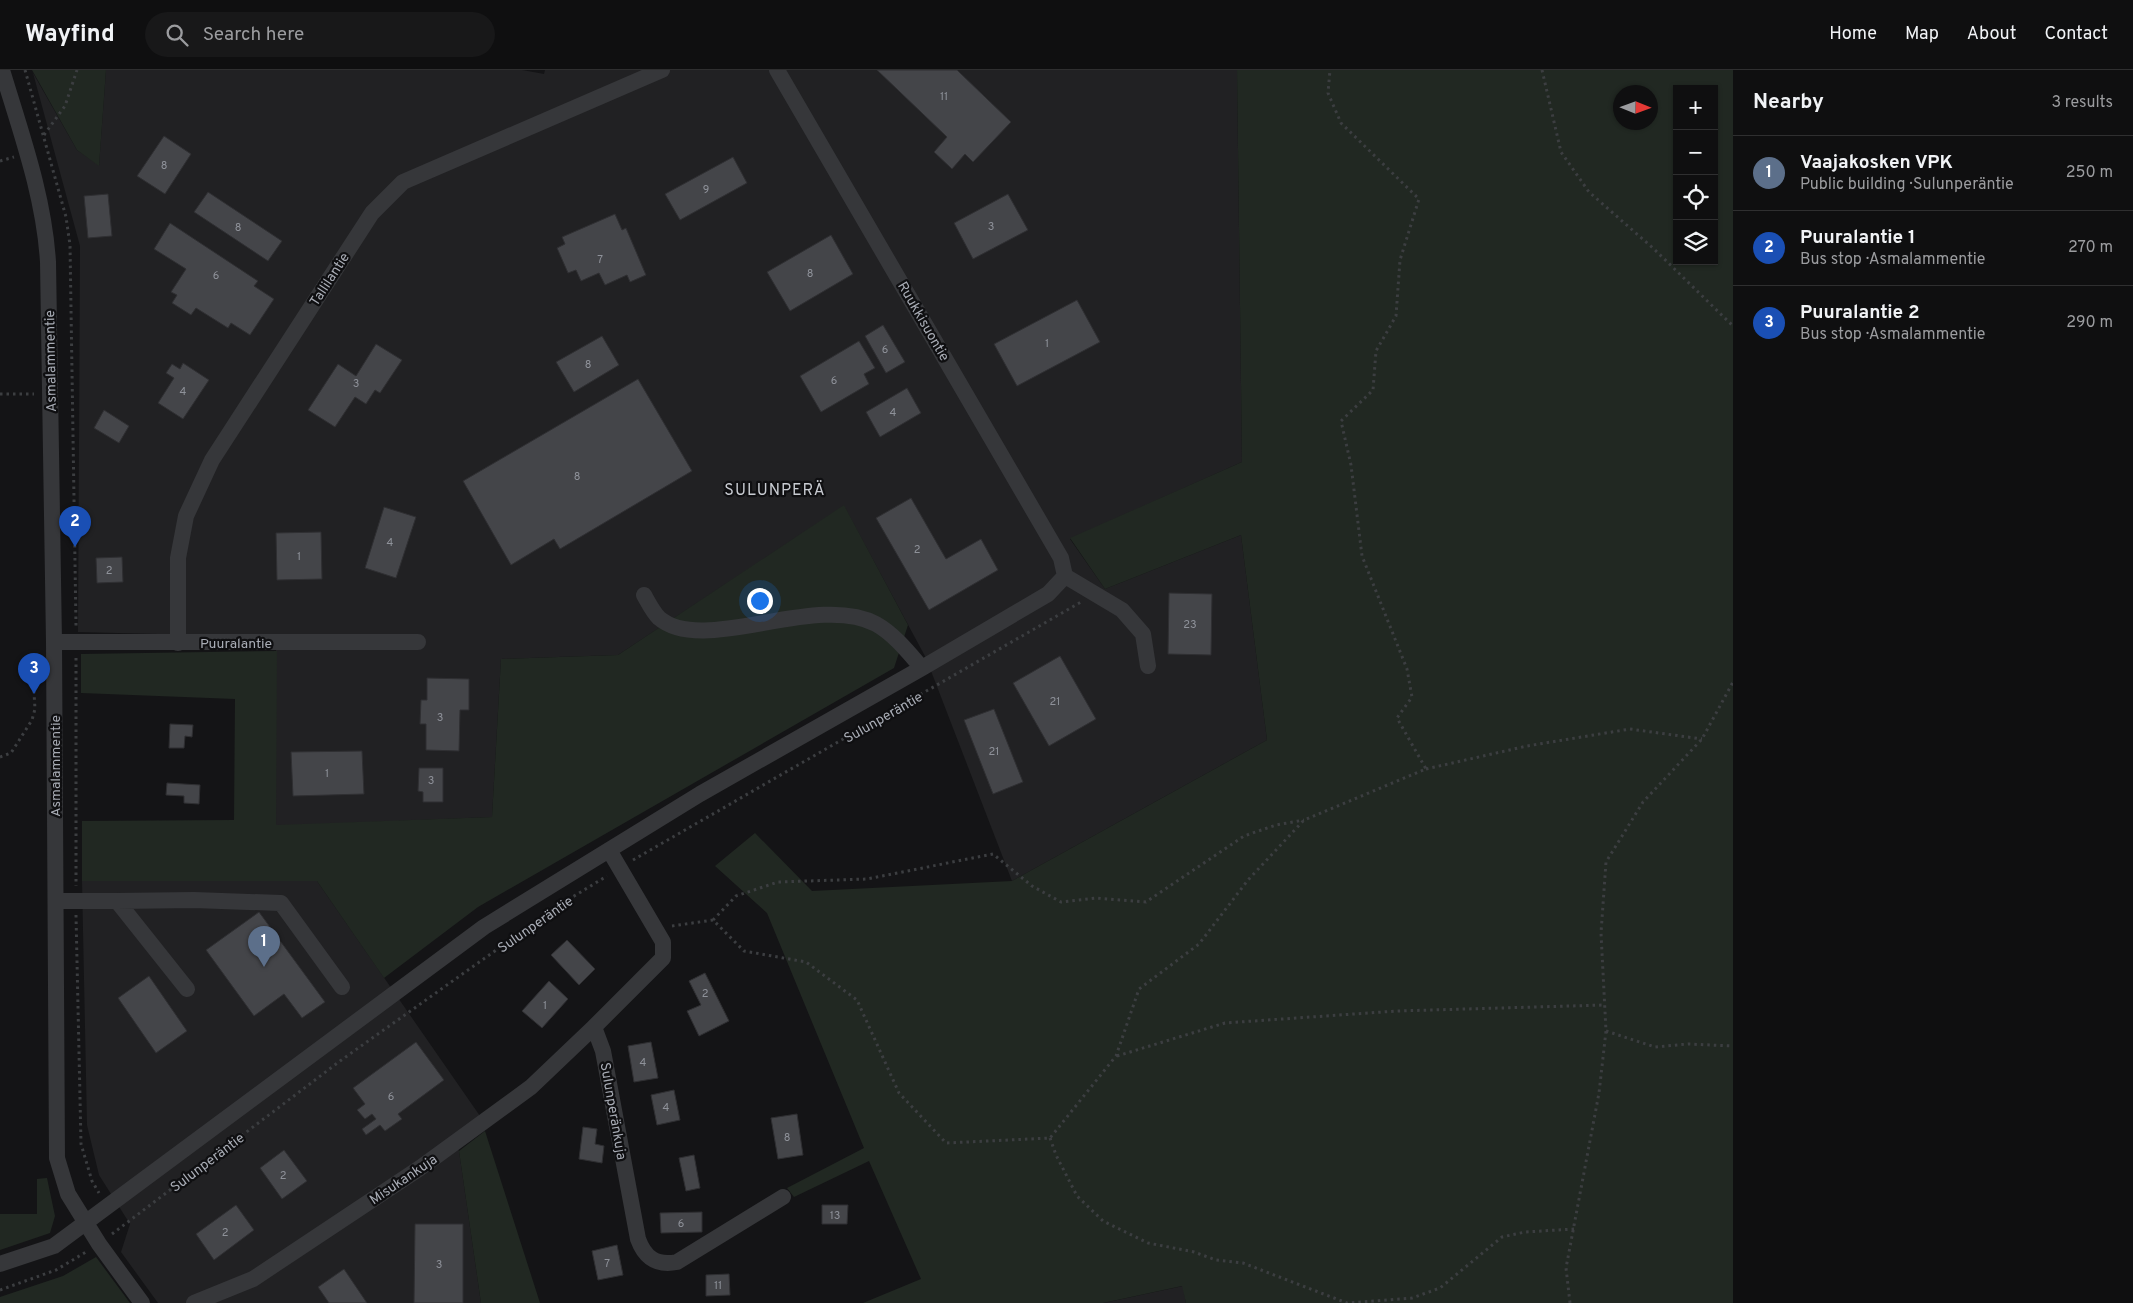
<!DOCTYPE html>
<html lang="en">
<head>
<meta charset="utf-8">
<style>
	body { margin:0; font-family:Overpass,sans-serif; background:#181819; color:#f1f3f6 }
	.controls { position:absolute; right:15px; top:15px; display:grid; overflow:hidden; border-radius:0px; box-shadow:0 1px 4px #0004 }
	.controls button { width:45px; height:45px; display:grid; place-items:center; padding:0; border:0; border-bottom:1px solid #2f2f30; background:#0f0f10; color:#f1f3f6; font:25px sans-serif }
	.compass { position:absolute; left:1613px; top:15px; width:45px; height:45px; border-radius:50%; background:#0f0f10; box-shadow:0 1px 4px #0004; rotate:91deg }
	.you { position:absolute; left:759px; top:530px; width:18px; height:18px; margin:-12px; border:4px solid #fff; border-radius:50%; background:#1a73e8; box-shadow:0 0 0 8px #1a73e833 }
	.badge { display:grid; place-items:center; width:32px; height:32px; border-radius:50%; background:#dca646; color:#fff; font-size:16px; font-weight:700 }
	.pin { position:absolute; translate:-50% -41px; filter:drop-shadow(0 1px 2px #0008) }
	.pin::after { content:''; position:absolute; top:26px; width:18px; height:15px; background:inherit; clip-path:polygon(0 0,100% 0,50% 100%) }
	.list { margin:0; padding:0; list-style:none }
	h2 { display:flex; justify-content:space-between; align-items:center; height:65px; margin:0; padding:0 20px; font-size:21px }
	h2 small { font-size:16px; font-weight:400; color:#9b9c9f }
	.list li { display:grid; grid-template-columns:32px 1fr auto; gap:15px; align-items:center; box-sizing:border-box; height:75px; padding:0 20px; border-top:1px solid #2f2f30 }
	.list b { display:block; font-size:19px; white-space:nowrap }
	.list p { margin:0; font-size:16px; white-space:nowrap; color:#9b9c9f }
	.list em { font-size:16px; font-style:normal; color:#9b9c9f }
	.icon { flex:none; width:28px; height:28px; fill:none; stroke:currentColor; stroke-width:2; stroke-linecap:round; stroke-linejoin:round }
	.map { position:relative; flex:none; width:1733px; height:1233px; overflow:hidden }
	header { display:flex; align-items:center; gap:30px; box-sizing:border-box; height:70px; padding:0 25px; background:#0f0f10; border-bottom:1px solid #2f2f30 }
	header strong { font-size:24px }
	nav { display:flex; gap:28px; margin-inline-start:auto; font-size:18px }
	.search { width:350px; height:45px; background:#181819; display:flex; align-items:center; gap:12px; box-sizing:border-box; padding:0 18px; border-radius:28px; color:#9b9c9f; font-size:19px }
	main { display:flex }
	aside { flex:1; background:#0f0f10 }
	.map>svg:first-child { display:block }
	.built { fill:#212123 }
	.green { fill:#212822; fill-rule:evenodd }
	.building { fill:#444549; stroke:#2f2f32 }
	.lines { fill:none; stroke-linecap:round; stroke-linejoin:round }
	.path { stroke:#3c3e41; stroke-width:3; stroke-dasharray:2.5 4; stroke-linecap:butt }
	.minor { stroke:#36373a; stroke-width:16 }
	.labels { text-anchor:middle; stroke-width:4.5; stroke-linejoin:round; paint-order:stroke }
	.number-label { font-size:11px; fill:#8f929a }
	.street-label { font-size:14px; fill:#a8acb5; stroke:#0f0f11 }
	.quarter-label { font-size:16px; letter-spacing:1px; fill:#c8cbd1; stroke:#0f0f11 }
</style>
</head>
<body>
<header>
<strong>Wayfind</strong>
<div class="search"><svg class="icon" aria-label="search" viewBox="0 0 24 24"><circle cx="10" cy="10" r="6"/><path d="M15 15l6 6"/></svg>Search here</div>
<nav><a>Home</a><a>Map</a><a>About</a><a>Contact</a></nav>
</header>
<main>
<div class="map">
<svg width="1733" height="1233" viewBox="0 0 1733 1233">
	<rect width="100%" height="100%" fill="#141416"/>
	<path class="built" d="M106,0H522L544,4L545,0H1237L1242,392L1070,469L1105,519L1241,465L1267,670L1012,811L926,588L844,436L618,585L501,589L492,747L276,756V567L78,562L80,176L33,3L77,80L99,95Z
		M82,811H317L480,1046L453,1067L459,1081L481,1233H158L121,1182L130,1154L99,1105L87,1055Z
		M1183,1216L1186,1233H1103Z"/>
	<path class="green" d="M32,0H106L99,96L77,80Z
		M1237,0H1733V1233H1186L1182,1216L1103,1233H863L921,1209L869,1091L794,1127L787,1118L864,1078L767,843L715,796L755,763L812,821L1012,811L1267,670L1241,465L1105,519L1070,468L1242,392ZM1677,19H1714V191H1677ZM1620,22H1650V52H1620Z
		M844,435L908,555L894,598L478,837L384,908L317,811H82V751L234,750L235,629L81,623V584L277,581L276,755L492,747L501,589L618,585Z
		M485,1061L540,1233H481L459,1081Z
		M47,1108L55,1146L50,1163L0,1180V1144H37V1109Z
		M96,1187L130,1233H0V1227L63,1206Z"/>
	<path class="building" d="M877,0H957L1011,52L973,92L965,84L952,99L934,82L947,67Z
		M164,66L191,84L165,124L137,106Z
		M733,87L747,113L680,150L665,124Z
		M208,122L282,171L268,191L194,142Z
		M108,124L112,166L88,168L84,126Z
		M1008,124L1028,160L973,189L954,153Z
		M615,144L622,160L626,158L646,205L630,212L627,205L605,215L599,203L581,211L576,200L568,203L557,178L565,174L562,167Z
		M170,153L258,211L254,216L274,229L250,265L231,253L228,258L196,238L191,245L172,233L177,225L171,222L186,199L154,179Z
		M831,165L853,204L790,241L767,202Z
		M1077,230L1100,272L1017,316L994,274Z
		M883,255L905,292L886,303L865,266Z
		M602,266L619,295L574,322L556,292Z
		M859,271L875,298L864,304L869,314L821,342L800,306Z
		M376,274L402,290L380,323L375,320L366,334L355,327L335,357L308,340L338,294L356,306Z
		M183,293L209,310L183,349L158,333L174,308L166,303L172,294L180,299Z
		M638,309L692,401L560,479L554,469L511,495L463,411Z
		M907,318L921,343L880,367L866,342Z
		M104,340L129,356L119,373L94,358Z
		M911,428L946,489L981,469L998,500L929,540L876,448Z
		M384,437L416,447L396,508L365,498Z
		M321,462L322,509L277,510L276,463Z
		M122,487L123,512L97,513L96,488Z
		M1169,523L1212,524L1211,585L1168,584Z
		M1060,586L1096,649L1049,676L1013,613Z
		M427,608L469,609V640H460L459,681L426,680V654H420L421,630H427Z
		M994,639L1023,712L993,724L964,650Z
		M170,654L193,655L192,667L185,666L184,678H169Z
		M362,681L364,724L293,726L291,682Z
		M419,698H443V732H423V722L418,721Z
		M167,713L200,715L199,734L184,733V726L166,725Z
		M259,842L325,932L302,948L284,924L254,946L206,880Z
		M567,870L595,899L579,915L551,885Z
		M705,903L729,951L699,966L687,941L701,935L689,911Z
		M149,906L187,961L156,983L118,928Z
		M549,911L568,929L542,958L522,941Z
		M416,972L444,1010L398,1044L402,1049L385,1061L380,1055L366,1065L362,1059L376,1049L372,1044L365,1049L357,1040L365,1034L353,1018Z
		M651,972L658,1008L634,1012L628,976Z
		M674,1020L680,1050L657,1055L651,1025Z
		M797,1044L803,1085L778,1089L771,1048Z
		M583,1057L597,1059L595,1074L604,1076L602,1093L579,1089Z
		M284,1080L307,1111L282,1129L260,1098Z
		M694,1085L700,1118L686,1121L679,1088Z
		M236,1135L254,1160L214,1190L196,1164Z
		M822,1135H848L847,1154H822Z
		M702,1142V1162L661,1163L660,1143Z
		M415,1154H463V1233H414Z
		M617,1175L623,1205L598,1210L592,1181Z
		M344,1199L367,1233H329L318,1217Z
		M729,1204L730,1225L706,1226V1205Z"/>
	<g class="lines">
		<path class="path" d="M25,0L66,147L70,175L76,556
			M1542,0L1561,82L1589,122L1654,179L1733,256
			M44,65L65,36L77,0
			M0,91L14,87
			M0,324H34
			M76,588V816
			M0,687L11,683L32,650L35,639L33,606L37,599
			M1426,699L1527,676L1630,659L1702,669
			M633,790L1081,532
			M76,845L81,1074L92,1111L99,1123
			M713,850L736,826L778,812L867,809L993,784L1032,816L1061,832L1096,828L1146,832L1244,766L1276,755L1304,750
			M672,856L713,850L744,881L806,892L857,930L899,1023L946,1073L1050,1068L1116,986L1139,919L1199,874L1248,810L1304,750L1426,699L1397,648L1412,627L1407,599L1362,486L1351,395L1341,351L1373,320L1376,281L1396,246L1400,190L1419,129L1341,53L1328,23L1330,0
			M1606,961L1655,977L1688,974L1733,976
			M1117,986L1225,953L1397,941L1604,935
			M1050,1068L1056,1085L1077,1126L1103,1151L1148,1173L1194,1182L1216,1190L1243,1193L1347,1233L1412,1228L1440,1218L1502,1167L1525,1162L1574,1159
			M112,1164L340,991L561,834L607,806
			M0,1220L56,1200L86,1182
			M1570,1233L1566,1198L1599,1023L1606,961L1601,863L1606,792L1643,732L1702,669L1733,612"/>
		<path class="minor" d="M2,0C21,63 44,126 48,192L54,572L57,1088L68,1124L99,1174L142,1233
			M777,0L1061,488L1065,506
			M1065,506L1122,540L1143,564L1148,596
			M644,525C648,532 653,542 659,548C703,586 816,522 876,554C894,564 909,583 922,598
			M54,572H418
			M178,573V488L186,446L212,390L372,143L403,112L662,0
			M609,780L663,872V888L594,957L603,981L638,1169C645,1188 656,1196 677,1192L783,1127
			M56,831H117L187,919
			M117,831L194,830L281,833L342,917
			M0,1194L54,1176L484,857L700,724L922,598L1048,524L1065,506
			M194,1233L253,1209L420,1098L531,1017L594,957"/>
	</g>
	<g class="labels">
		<g class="number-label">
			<text x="944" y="30">11</text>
			<text x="164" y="99">8</text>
			<text x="706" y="123">9</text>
			<text x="991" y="160">3</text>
			<text x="238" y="161">8</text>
			<text x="600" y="193">7</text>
			<text x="810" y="207">8</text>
			<text x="216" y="209">6</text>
			<text x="1047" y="277">1</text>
			<text x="885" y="283">6</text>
			<text x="588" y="298">8</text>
			<text x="834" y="314">6</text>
			<text x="356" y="317">3</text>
			<text x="183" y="325">4</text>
			<text x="893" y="346">4</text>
			<text x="577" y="410">8</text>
			<text x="390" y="476">4</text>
			<text x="917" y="483">2</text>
			<text x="299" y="490">1</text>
			<text x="109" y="504">2</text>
			<text x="1190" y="558">23</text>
			<text x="1055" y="635">21</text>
			<text x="440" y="651">3</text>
			<text x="994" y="685">21</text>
			<text x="327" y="707">1</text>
			<text x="431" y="714">3</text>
			<text x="705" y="927">2</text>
			<text x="545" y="939">1</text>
			<text x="643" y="996">4</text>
			<text x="391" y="1030">6</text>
			<text x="666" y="1041">4</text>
			<text x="787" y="1071">8</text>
			<text x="283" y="1109">2</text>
			<text x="835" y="1149">13</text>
			<text x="681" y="1157">6</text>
			<text x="225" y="1166">2</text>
			<text x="607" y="1197">7</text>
			<text x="439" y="1198">3</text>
			<text x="718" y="1219">11</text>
		</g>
		<g class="street-label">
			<text transform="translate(329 209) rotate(-57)" y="5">Tallilantie</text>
			<text transform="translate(924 251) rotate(60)" y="5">Ruukkisuontie</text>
			<text transform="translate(50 291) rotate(-91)" y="5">Asmalammentie</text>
			<text x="236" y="578">Puuralantie</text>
			<text transform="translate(883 647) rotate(-30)" y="5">Sulunperäntie</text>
			<text transform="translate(55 696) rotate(-90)" y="5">Asmalammentie</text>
			<text transform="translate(535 854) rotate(-35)" y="5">Sulunperäntie</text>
			<text transform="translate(614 1041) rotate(80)" y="5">Sulunperänkuja</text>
			<text transform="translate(207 1092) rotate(-37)" y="5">Sulunperäntie</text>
			<text transform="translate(403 1109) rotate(-34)" y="5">Misukankuja</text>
		</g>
		<g class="quarter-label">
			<text x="775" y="425">SULUNPERÄ</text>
		</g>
	</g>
</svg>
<div class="controls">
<button>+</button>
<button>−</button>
<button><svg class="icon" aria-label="locate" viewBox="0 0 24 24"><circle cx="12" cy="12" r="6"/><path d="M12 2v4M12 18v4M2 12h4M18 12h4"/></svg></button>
<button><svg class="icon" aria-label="layers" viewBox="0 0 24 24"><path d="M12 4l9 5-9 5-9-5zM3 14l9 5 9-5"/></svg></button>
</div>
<svg class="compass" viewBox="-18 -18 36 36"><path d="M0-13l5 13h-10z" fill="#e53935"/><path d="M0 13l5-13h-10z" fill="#9b9c9f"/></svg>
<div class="you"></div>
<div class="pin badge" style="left:264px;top:897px;background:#5c6f8a">1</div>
<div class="pin badge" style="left:75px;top:477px;background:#1a4fb4">2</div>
<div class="pin badge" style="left:34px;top:624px;background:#1a4fb4">3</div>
</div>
<aside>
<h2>Nearby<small>3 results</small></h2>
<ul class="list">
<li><span class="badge" style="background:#5c6f8a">1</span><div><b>Vaajakosken VPK</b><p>Public building · Sulunperäntie</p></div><em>250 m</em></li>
<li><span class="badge" style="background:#1a4fb4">2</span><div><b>Puuralantie 1</b><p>Bus stop · Asmalammentie</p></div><em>270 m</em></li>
<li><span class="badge" style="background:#1a4fb4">3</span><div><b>Puuralantie 2</b><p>Bus stop · Asmalammentie</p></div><em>290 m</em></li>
</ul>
</aside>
</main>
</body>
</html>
